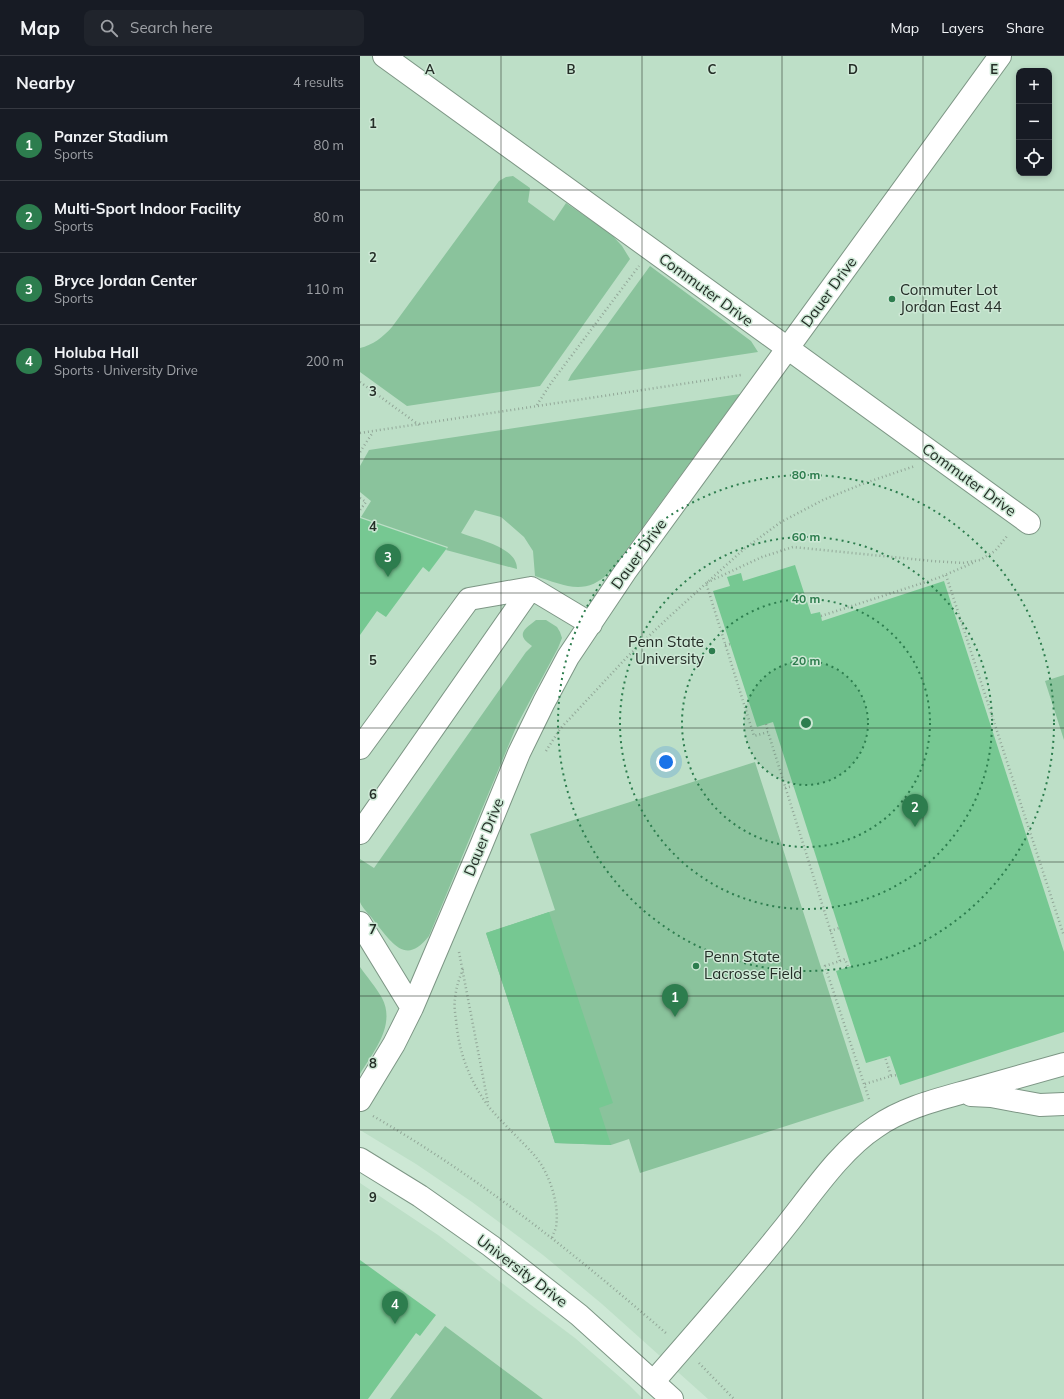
<!DOCTYPE html>
<html lang="en">
<head>
<meta charset="utf-8">
<style>
	body { margin:0; font-family:Mulish,sans-serif; background:#20242c; color:#f1f3f6 }
	.controls { position:absolute; right:12px; top:12px; display:grid; overflow:hidden; border-radius:8px; box-shadow:0 2px 6px #0003 }
	.controls button { width:36px; height:36px; display:grid; place-items:center; padding:0; border:0; border-bottom:1px solid #363941; background:#171b24; color:#f1f3f6; font:20px sans-serif }
	.you { position:absolute; left:306px; top:706px; width:14px; height:14px; margin:-10px; border:3px solid #fff; border-radius:50%; background:#1a73e8; box-shadow:0 0 0 6px #1a73e833 }
	.badge { display:grid; place-items:center; width:26px; height:26px; border-radius:50%; background:#2d7d4e; color:#fff; font-size:13px; font-weight:700 }
	.pin { position:absolute; translate:-50% -33px; filter:drop-shadow(0 1px 2px #0008) }
	.pin::after { content:''; position:absolute; top:21px; width:14px; height:12px; background:inherit; clip-path:polygon(0 0,100% 0,50% 100%) }
	.list { margin:0; padding:0; list-style:none }
	h2 { display:flex; justify-content:space-between; align-items:center; height:52px; margin:0; padding:0 16px; font-size:17px }
	h2 small { font-size:13px; font-weight:400; color:#9ea1a6 }
	.list li { display:grid; grid-template-columns:26px 1fr auto; gap:12px; align-items:center; box-sizing:border-box; height:72px; padding:0 16px; border-top:1px solid #363941 }
	.list b { display:block; font-size:15px; white-space:nowrap }
	.list p { margin:0; font-size:13px; white-space:nowrap; color:#9ea1a6 }
	.list em { font-size:13px; font-style:normal; color:#9ea1a6 }
	.icon { flex:none; width:22px; height:22px; fill:none; stroke:currentColor; stroke-width:2; stroke-linecap:round; stroke-linejoin:round }
	.map { position:relative; flex:none; width:704px; height:1343px; overflow:hidden }
	header { display:flex; align-items:center; gap:24px; box-sizing:border-box; height:56px; padding:0 20px; background:#171b24; border-bottom:1px solid #363941 }
	header strong { font-size:19px }
	nav { display:flex; gap:22px; margin-inline-start:auto; font-size:14px }
	.search { width:280px; height:36px; background:#20242c; display:flex; align-items:center; gap:10px; box-sizing:border-box; padding:0 14px; border-radius:8px; color:#9ea1a6; font-size:15px }
	main { display:flex }
	aside { flex:1; background:#171b24 }
	.map>svg:first-child { display:block }
	.built { fill:#bddfc7; fill-rule:evenodd }
	.green { fill:#8ac39c }
	.building { fill:#76c892 }
	.lines { fill:none; stroke-linecap:round; stroke-linejoin:round }
	.minor-casing { stroke:#7d9685; stroke-width:24 }
	.major-casing { stroke:#7d9685; stroke-width:24 }
	.path { stroke:#92a798; stroke-width:2.5; stroke-dasharray:1 3; stroke-linecap:butt }
	.minor { stroke:#fff; stroke-width:22 }
	.major { stroke:#fff; stroke-width:22 }
	.grid { fill:none; stroke:#242e27; stroke-width:1; stroke-opacity:0.55 }
	.ring { fill:none; stroke:#2d7d4e; stroke-width:2; stroke-dasharray:2 4 }
	.poi-dot { fill:#2d7d4e; stroke:#cde8d5; stroke-width:1.5 }
	.labels { text-anchor:middle; stroke-width:3; stroke-linejoin:round; paint-order:stroke }
	.street-label { font-size:15px; fill:#242e27; stroke:#cde8d5 }
	.poi-label { font-size:15px; fill:#242e27; stroke:#cde8d5; text-anchor:start }
	.grid-label { font-size:13px; text-anchor:middle; font-weight:bold; fill:#242e27; stroke:#cde8d5; stroke-width:3; stroke-linejoin:round; paint-order:stroke }
	.centre { fill:#2d7d4e; stroke:#cde8d5; stroke-width:2 }
	.ring-label { font-size:12px; text-anchor:middle; font-weight:bold; fill:#2d7d4e; stroke:#cde8d5; stroke-width:3; stroke-linejoin:round; paint-order:stroke }
</style>
</head>
<body>
<header>
<strong>Map</strong>
<div class="search"><svg class="icon" aria-label="search" viewBox="0 0 24 24"><circle cx="10" cy="10" r="6"/><path d="M15 15l6 6"/></svg>Search here</div>
<nav><a>Map</a><a>Layers</a><a>Share</a></nav>
</header>
<main>
<aside>
<h2>Nearby<small>4 results</small></h2>
<ul class="list">
<li><span class="badge">1</span><div><b>Panzer Stadium</b><p>Sports</p></div><em>80 m</em></li>
<li><span class="badge">2</span><div><b>Multi-Sport Indoor Facility</b><p>Sports</p></div><em>80 m</em></li>
<li><span class="badge">3</span><div><b>Bryce Jordan Center</b><p>Sports</p></div><em>110 m</em></li>
<li><span class="badge">4</span><div><b>Holuba Hall</b><p>Sports · University Drive</p></div><em>200 m</em></li>
</ul>
</aside>
<div class="map">
<svg width="704" height="1343" viewBox="0 0 704 1343">
	<rect width="100%" height="100%" fill="#cde8d5"/>
	<path class="built" d="M0,0H704V1343H348L242,1248L183,1199L112,1146L56,1108L0,1074ZM659,15H689V117H659Z
		M0,1127L78,1179L215,1282L269,1329L283,1343H0Z"/>
	<path class="green" d="M153,120L170,132L168,146L194,165L206,147L251,178L262,190L270,203L180,330L47,350L0,316V292C13,289 23,281 32,271L139,125L146,121Z
		M290,210L391,285L398,296L208,325L211,319Z
		M380,338L250,516C225,541 204,529 175,520L173,495L164,481L141,461L115,454L101,477C119,484 157,491 157,513L86,494L88,491L1,461L11,445L0,436V410L9,394Z
		M176,564H186L197,571L200,576L202,582L198,592L157,669L69,880C46,910 32,887 15,866C12,861 2,852 0,846C0,841 0,811 0,803L14,812L166,596L172,590C156,579 163,574 176,564Z
		M704,619V684L685,625Z
		M395,706L504,1045L280,1117L269,1083L251,1089L195,1087L126,877L195,854L170,778Z
		M0,911C7,921 16,931 22,942C36,969 14,995 0,1018Z
		M85,1270L183,1343H30Z"/>
	<path class="building" d="M0,462L87,492L69,516L63,511L26,561L17,555L0,579Z
		M435,509L451,558L460,556L462,565L584,525L704,896V976L540,1029L530,1000L506,1007L476,915L491,910L413,666L397,671L353,535L370,530L367,521L381,517L383,525Z
		M189,856L253,1047L239,1052L251,1089L195,1087L126,877Z
		M0,1204L76,1259L60,1280L56,1277L8,1343H0Z"/>
	<g class="lines">
		<defs>
			<path id="minor" d="M24,0L669,467
				M0,692L109,543L171,532L231,568
				M0,777L171,532
				M0,867L52,952
				M611,1039L631,1040L680,1049L704,1048
				M0,1044L34,988L52,952L120,792L159,697L184,646L208,601L265,516L640,0
				M294,1325C337,1276 380,1227 421,1176C449,1142 479,1095 516,1071C543,1052 576,1044 608,1035C640,1026 672,1017 704,1008"/>
			<path id="major" d="M0,1103L60,1140L131,1190L219,1259L312,1343"/>
		</defs>
		<use href="#minor" class="minor-casing"/>
		<use href="#major" class="major-casing"/>
		<path class="path" d="M0,326L59,369
			M177,349L191,327L279,210
			M0,377L381,319
			M0,396L13,376
			M0,442L6,446L0,454
			M586,519L704,880
			M461,560L578,522L615,506
			M365,589L371,588
			M406,668L408,676
			M186,695L200,673L268,600L309,561L384,493L421,466L463,444L505,427L555,410
			M425,732L433,730
			M470,875L479,872
			M99,896L128,1047
			M480,905L485,903L488,911
			M103,913C99,923 96,932 95,943C94,949 95,957 96,964C99,997 109,1024 129,1051C143,1068 160,1083 175,1100C189,1116 200,1149 196,1171C195,1175 193,1178 192,1182
			M531,1020L537,1019
			M505,1028L531,1020L525,1001
			M509,1043L465,910L480,905L408,676L394,680L346,527L402,501L433,491L572,505L603,507L620,504L635,495L648,479
			M13,1060C119,1121 215,1198 307,1278
			M339,1307L374,1343"/>
		<use href="#minor" class="minor"/>
		<use href="#major" class="major"/>
	</g>
	<path class="grid" d="M141,0V1343M282,0V1343M422,0V1343M563,0V1343M0,134H704M0,269H704M0,403H704M0,537H704M0,672H704M0,806H704M0,940H704M0,1074H704M0,1209H704"/>
	<circle cx="446" cy="667" r="62" fill="#2d7d4e" fill-opacity=".12"/>
	<g class="ring">
		<circle cx="446" cy="667" r="62"/>
		<circle cx="446" cy="667" r="124"/>
		<circle cx="446" cy="667" r="186"/>
		<circle cx="446" cy="667" r="248"/>
	</g>
	<g class="poi-dot">
		<circle cx="532" cy="243" r="4"/>
		<circle cx="352" cy="595" r="4"/>
		<circle cx="336" cy="910" r="4"/>
	</g>
	<g class="labels">
		<g class="street-label">
			<text transform="translate(346 234) rotate(36)" y="5">Commuter Drive</text>
			<text transform="translate(469 236) rotate(-54)" y="5">Dauer Drive</text>
			<text transform="translate(609 424) rotate(36)" y="5">Commuter Drive</text>
			<text transform="translate(279 498) rotate(-54)" y="5">Dauer Drive</text>
			<text transform="translate(124 781) rotate(-68)" y="5">Dauer Drive</text>
			<text transform="translate(162 1215) rotate(37)" y="5">University Drive</text>
		</g>
		<g class="poi-label">
			<text x="540" y="239">Commuter Lot<tspan x="540" dy="17">Jordan East 44</tspan></text>
			<text x="344" y="591" text-anchor="end">Penn State<tspan x="344" dy="17">University</tspan></text>
			<text x="344" y="906">Penn State<tspan x="344" dy="17">Lacrosse Field</tspan></text>
		</g>
	</g>
	<g class="grid-label">
		<text x="70" y="18">A</text>
		<text x="211" y="18">B</text>
		<text x="352" y="18">C</text>
		<text x="493" y="18">D</text>
		<text x="634" y="18">E</text>
		<text x="13" y="72">1</text>
		<text x="13" y="206">2</text>
		<text x="13" y="340">3</text>
		<text x="13" y="475">4</text>
		<text x="13" y="609">5</text>
		<text x="13" y="743">6</text>
		<text x="13" y="878">7</text>
		<text x="13" y="1012">8</text>
		<text x="13" y="1146">9</text>
	</g>
	<circle cx="446" cy="667" r="6" class="centre"/>
	<g class="ring-label">
		<text x="446" y="423">80 m</text>
		<text x="446" y="485">60 m</text>
		<text x="446" y="547">40 m</text>
		<text x="446" y="609">20 m</text>
	</g>
</svg>
<div class="controls">
<button>+</button>
<button>−</button>
<button><svg class="icon" aria-label="locate" viewBox="0 0 24 24"><circle cx="12" cy="12" r="6"/><path d="M12 2v4M12 18v4M2 12h4M18 12h4"/></svg></button>
</div>
<div class="you"></div>
<div class="pin badge" style="left:315px;top:961px">1</div>
<div class="pin badge" style="left:555px;top:771px">2</div>
<div class="pin badge" style="left:28px;top:521px">3</div>
<div class="pin badge" style="left:35px;top:1268px">4</div>
</div>
</main>
</body>
</html>
